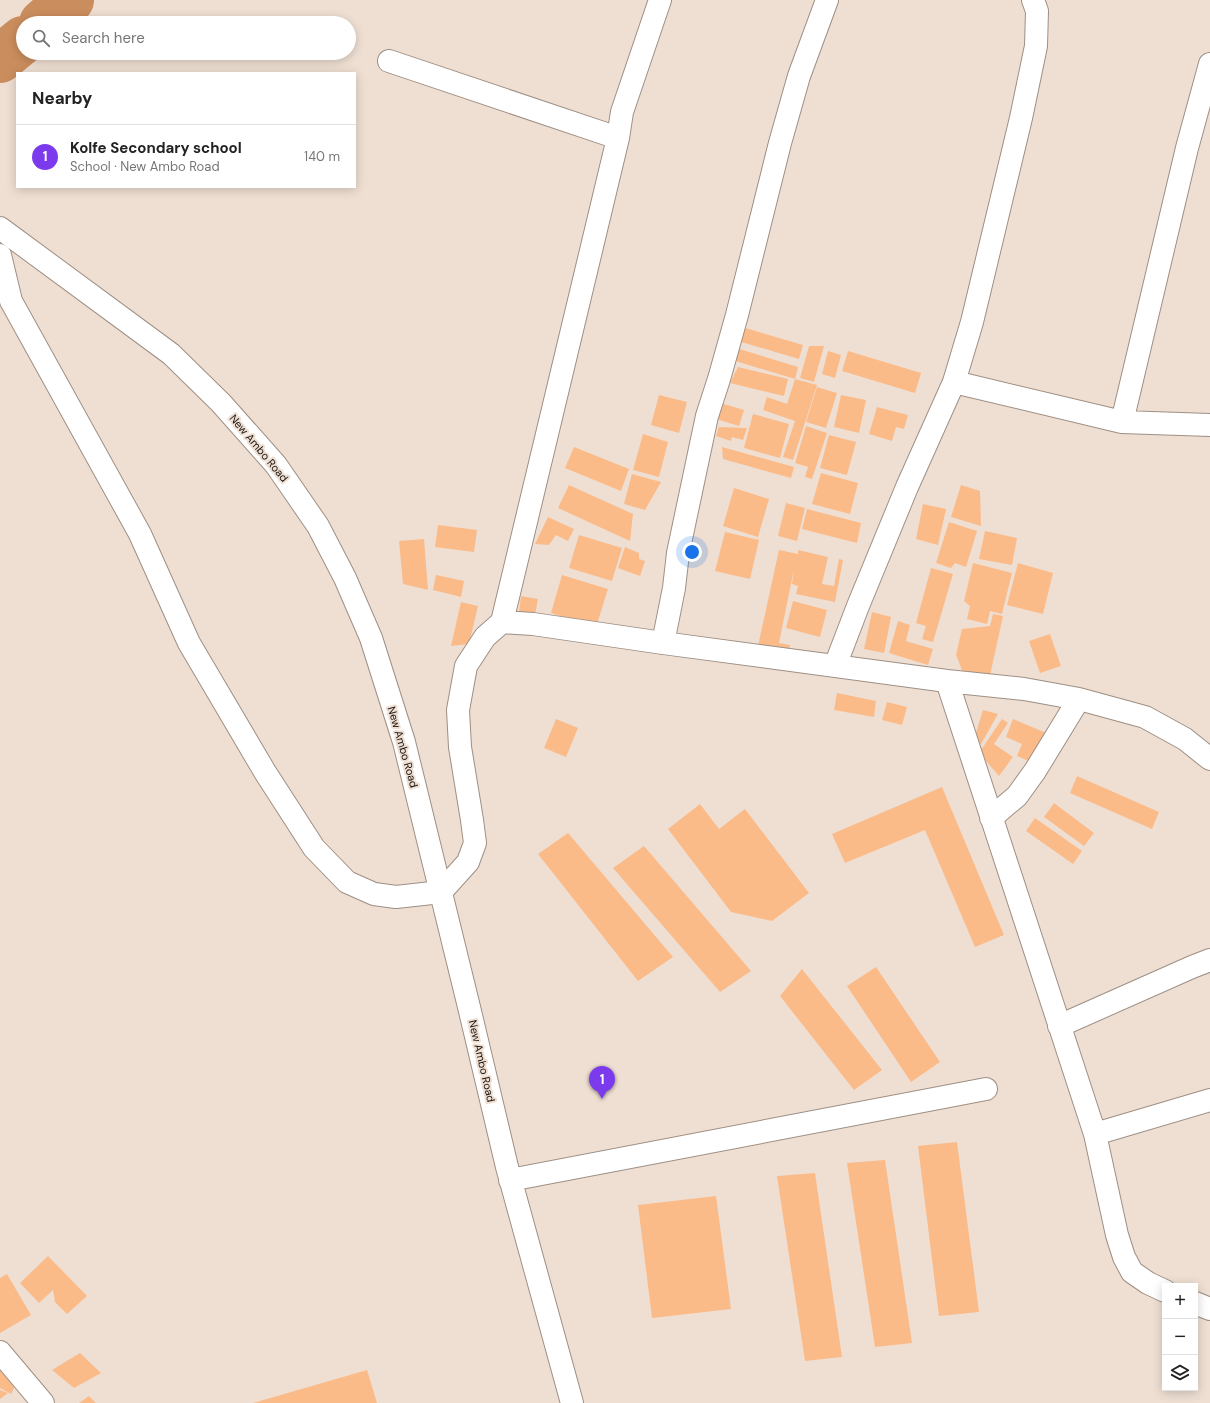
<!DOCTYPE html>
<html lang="en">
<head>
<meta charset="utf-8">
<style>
	body { margin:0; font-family:"DM Sans",sans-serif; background:#f6f6f6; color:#222 }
	.controls { position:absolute; right:12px; bottom:12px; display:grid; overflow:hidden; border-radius:0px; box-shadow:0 2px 10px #0003 }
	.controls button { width:36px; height:36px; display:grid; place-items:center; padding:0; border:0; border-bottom:1px solid #e0e0e0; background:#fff; color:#222; font:20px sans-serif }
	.you { position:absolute; left:692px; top:552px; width:14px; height:14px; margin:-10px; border:3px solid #fff; border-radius:50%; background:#1a73e8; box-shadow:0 0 0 6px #1a73e833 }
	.badge { display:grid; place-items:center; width:26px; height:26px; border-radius:50%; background:#7c3aed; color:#fff; font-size:13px; font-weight:700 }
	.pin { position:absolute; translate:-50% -33px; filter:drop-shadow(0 1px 2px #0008) }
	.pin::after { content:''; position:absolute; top:21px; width:14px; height:12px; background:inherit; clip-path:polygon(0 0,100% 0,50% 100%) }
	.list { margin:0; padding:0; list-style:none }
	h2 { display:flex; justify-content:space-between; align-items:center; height:52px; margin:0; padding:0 16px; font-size:17px }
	h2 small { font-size:13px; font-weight:400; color:#767676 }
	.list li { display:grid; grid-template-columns:26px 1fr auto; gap:12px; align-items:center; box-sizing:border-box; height:64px; padding:0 16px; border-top:1px solid #e0e0e0 }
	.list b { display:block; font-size:15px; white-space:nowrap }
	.list p { margin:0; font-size:13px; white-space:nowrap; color:#767676 }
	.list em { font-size:13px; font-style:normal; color:#767676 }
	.icon { flex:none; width:22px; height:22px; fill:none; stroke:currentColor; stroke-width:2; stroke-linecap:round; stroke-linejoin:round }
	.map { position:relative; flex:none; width:1210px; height:1403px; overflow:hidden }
	.search { position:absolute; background:#fff; box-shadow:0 2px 10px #0003; left:16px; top:16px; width:340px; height:44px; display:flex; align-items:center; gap:10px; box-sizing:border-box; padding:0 14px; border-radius:22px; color:#767676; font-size:15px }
	.panel { position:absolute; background:#fff; box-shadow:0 2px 10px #0003; left:16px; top:72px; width:340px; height:116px; border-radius:0px }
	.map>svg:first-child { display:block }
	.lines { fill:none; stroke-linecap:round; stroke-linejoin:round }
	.river { stroke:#ca8d5d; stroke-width:48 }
	.building { fill:#fabb89 }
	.minor-casing { stroke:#9e8f84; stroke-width:24 }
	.major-casing { stroke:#9e8f84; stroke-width:24 }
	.minor { stroke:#fff; stroke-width:22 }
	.major { stroke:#fff; stroke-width:22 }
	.labels { text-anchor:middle; stroke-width:4; stroke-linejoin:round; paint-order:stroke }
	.street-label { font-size:11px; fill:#18130f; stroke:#efdfd3 }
</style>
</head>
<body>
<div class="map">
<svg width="1210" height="1403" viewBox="0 0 1210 1403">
	<rect width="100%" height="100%" fill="#efdfd3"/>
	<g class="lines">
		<path class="river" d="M43,23L70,0
			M0,59L23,40"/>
	</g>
	<path class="building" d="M742,327L803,345L799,359L738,341Z
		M809,346H824L814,382L800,378Z
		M736,348L798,367L795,379L732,360Z
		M828,351L841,355L835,378L822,374Z
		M848,351L921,373L915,393L842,371Z
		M738,367L788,379L784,396L730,383Z
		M795,379L817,385L793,460L783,457L795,421L763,410L767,397L787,404Z
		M817,387L837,393L826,428L806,422Z
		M659,395L687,402L679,433L651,425Z
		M841,395L866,400L859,433L834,427Z
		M717,402L744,410L739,426L713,418Z
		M877,407L908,415L904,429L896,427L892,441L869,434Z
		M753,414L789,424L780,458L744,448Z
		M806,426L827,433L812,479L805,477L808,467L795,463Z
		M719,427L747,428L743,440L732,437L731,441L716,436Z
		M643,434L668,442L659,477L633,470Z
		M829,435L856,442L847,475L820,468Z
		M574,447L629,469L621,491L565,468Z
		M722,447L794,467L791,478L723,459Z
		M821,473L858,483L850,514L812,504Z
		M632,474L661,482L645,510L624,504Z
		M569,485L633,514L630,541L558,508Z
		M961,485L980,491L981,526L951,517Z
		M734,488L769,499L758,537L723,526Z
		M786,503L805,508L797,541L778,536Z
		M923,504L946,509L938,545L916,539Z
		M807,509L861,523L857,543L802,529Z
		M548,517L574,529L568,541L556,535L549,545L535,544Z
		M949,522L977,531L966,567L955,563L951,568L936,563Z
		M438,525L477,530L474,552L435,547Z
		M985,531L1017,538L1012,565L979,559Z
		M725,532L759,540L750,579L715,571Z
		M579,535L622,548L612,581L569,568Z
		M424,539L428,590L403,584L399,541Z
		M625,547L639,553V559L645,561L640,576L618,568Z
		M779,550L798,554V550L828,557L822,584L834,586L839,559L843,560L835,602L796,594L798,586L792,584L794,569L779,643L790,645L789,652L758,646Z
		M973,563L1012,573L1002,614L990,611L987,624L967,619L970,606L964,601Z
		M1018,563L1053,573L1043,614L1007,605Z
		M931,568L953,574L933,642L922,639L926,626L916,623Z
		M436,575L464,581L461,597L433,590Z
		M562,575L608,589L596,627L551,613Z
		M521,596L538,599L535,615L519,612Z
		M793,601L827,610L820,637L786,628Z
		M461,602L478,606L469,644L451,646Z
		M872,612L891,617L884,653L864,649Z
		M993,614L1003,616L989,680L964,675L956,655L962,629L990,626Z
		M898,621L910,625L906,641L933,649L928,665L889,653Z
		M1050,634L1061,666L1040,673L1029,641Z
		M837,693L876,701L874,717L834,710Z
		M887,702L907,707L902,725L882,720Z
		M983,710L998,714L981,744L972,746Z
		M556,719L578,728L566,757L544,748Z
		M1002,719L1008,723L994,744L1013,757L999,776L979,753Z
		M1013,719L1051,735L1038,765L1017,756L1022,744L1006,737Z
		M1077,776L1159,812L1152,829L1070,793Z
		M942,787L1004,935L975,947L925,830L845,863L832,834Z
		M1054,803L1094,833L1084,846L1044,817Z
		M700,804L719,829L745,809L809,893L772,921L731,912L668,829Z
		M1035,818L1082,851L1073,864L1026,831Z
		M568,833L673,957L638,981L538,854Z
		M644,846L751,971L720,992L613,868Z
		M876,967L940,1062L911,1082L847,986Z
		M802,969L882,1070L854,1090L780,996Z
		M957,1142L979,1312L939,1316L918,1146Z
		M885,1160L912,1343L875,1347L847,1163Z
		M815,1173L842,1357L805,1361L777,1176Z
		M716,1196L731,1309L652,1318L638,1205Z
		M48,1256L87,1296L67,1314L55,1302L53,1290L39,1303L20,1283Z
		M7,1274L31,1315L0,1333V1278Z
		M80,1353L101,1373L74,1388L52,1370Z
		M0,1364L20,1376L11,1394L0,1388Z
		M367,1370L377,1403H253Z
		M0,1390L8,1393L0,1399Z
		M89,1396L96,1403H79Z"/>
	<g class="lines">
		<defs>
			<path id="minor" d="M389,61L618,138
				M0,255L11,301L140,534L189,643L265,772L314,848L347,882L374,894L396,897L441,892L468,862L475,843L472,820L460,747L458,710L466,666L485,637L502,622L618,138L622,112L660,0
				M954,382L1122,422L1210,425
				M1122,422L1187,148L1210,64
				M502,622L533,624L663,643L947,681L1024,689L1079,699L1145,717L1185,739L1210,759
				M663,643L674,588L678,553L707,416L719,379L737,315L780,143L799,76L827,0
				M835,666L858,606L907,487L954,382L972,322L1021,118L1036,46L1037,11L1033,0
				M947,681L1095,1134L1117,1235L1124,1257L1132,1272L1148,1283L1165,1291
				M991,818L1017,796L1035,771L1079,699
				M1059,1026L1192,967L1210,960
				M1095,1134L1210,1100
				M510,1180L986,1089
				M1195,1303L1210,1309
				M0,1352L43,1403"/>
			<path id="major" d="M0,228L171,354L221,403L276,465L318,526L345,578L371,638L404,742L469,1007L507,1167L572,1403"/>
		</defs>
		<use href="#minor" class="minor-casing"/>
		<use href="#major" class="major-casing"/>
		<use href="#minor" class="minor"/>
		<use href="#major" class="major"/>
	</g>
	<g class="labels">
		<g class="street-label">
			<text transform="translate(259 448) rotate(50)" y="4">New Ambo Road</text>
			<text transform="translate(403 747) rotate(74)" y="4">New Ambo Road</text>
			<text transform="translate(482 1061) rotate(77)" y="4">New Ambo Road</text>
		</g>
	</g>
</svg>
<div class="controls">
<button>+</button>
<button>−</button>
<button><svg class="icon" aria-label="layers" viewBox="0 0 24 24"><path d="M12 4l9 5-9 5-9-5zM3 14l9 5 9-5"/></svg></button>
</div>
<div class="you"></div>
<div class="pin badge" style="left:602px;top:1099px">1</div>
<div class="search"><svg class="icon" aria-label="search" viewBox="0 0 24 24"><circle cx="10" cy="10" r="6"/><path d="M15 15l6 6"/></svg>Search here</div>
<section class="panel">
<h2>Nearby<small></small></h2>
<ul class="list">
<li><span class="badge">1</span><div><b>Kolfe Secondary school</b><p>School · New Ambo Road</p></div><em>140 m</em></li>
</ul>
</section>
</div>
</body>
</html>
